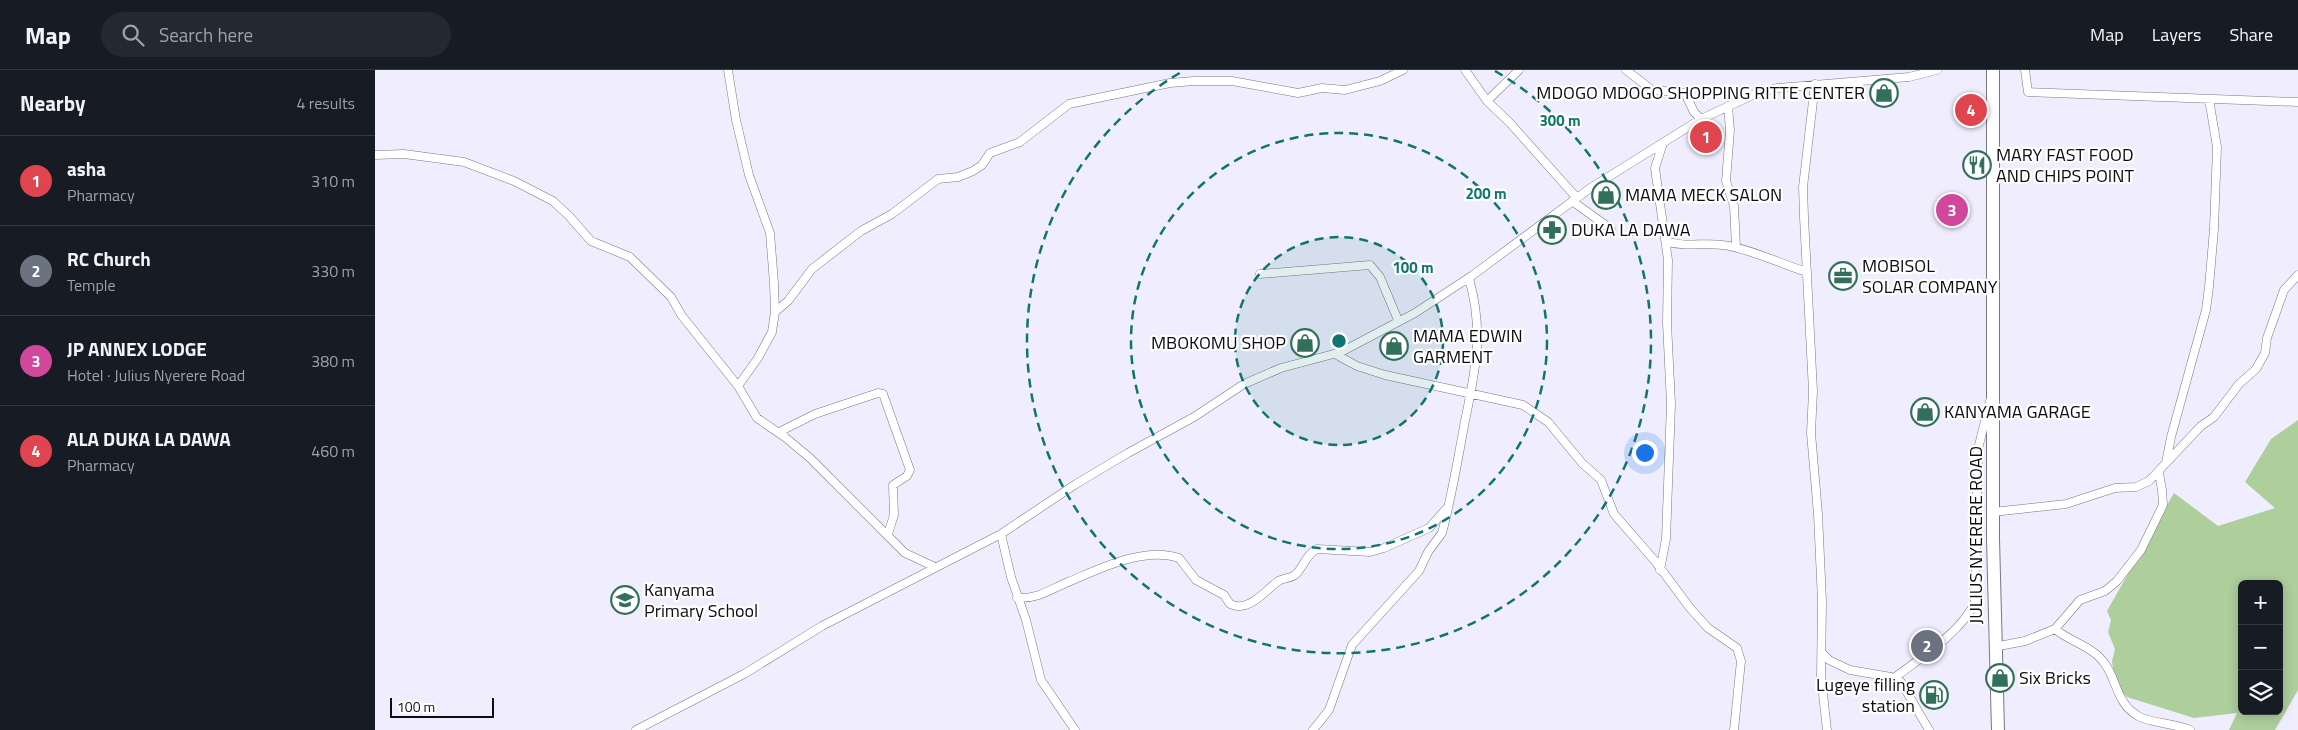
<!DOCTYPE html>
<html lang="en">
<head>
<meta charset="utf-8">
<style>
	body { margin:0; font-family:"Titillium Web",sans-serif; background:#242831; color:#f1f3f6 }
	.controls { position:absolute; right:15px; bottom:15px; display:grid; overflow:hidden; border-radius:8px; box-shadow:0 2px 12px #0003 }
	.controls button { width:45px; height:45px; display:grid; place-items:center; padding:0; border:0; border-bottom:1px solid #363941; background:#171b24; color:#f1f3f6; font:25px sans-serif }
	.scale { position:absolute; left:15px; bottom:12px; width:104px; box-sizing:border-box; padding-left:5px; border:2px solid #0c0c11; border-top:0; font-size:14px; line-height:18px; white-space:nowrap; color:#0c0c11; -webkit-text-stroke:4px #fff; paint-order:stroke }
	.you { position:absolute; left:1269px; top:382px; width:18px; height:18px; margin:-12px; border:4px solid #fff; border-radius:50%; background:#1a73e8; box-shadow:0 0 0 8px #1a73e833 }
	.badge { display:grid; place-items:center; width:32px; height:32px; border-radius:50%; background:#d93025; color:#fff; font-size:16px; font-weight:700 }
	.pin { position:absolute; translate:-50% -50%; border:2px solid #fff; box-shadow:0 1px 5px #0006 }
	.list { margin:0; padding:0; list-style:none }
	h2 { display:flex; justify-content:space-between; align-items:center; height:65px; margin:0; padding:0 20px; font-size:21px }
	h2 small { font-size:16px; font-weight:400; color:#9ea1a6 }
	.list li { display:grid; grid-template-columns:32px 1fr auto; gap:15px; align-items:center; box-sizing:border-box; height:90px; padding:0 20px; border-top:1px solid #363941 }
	.list b { display:block; font-size:19px; white-space:nowrap }
	.list p { margin:0; font-size:16px; white-space:nowrap; color:#9ea1a6 }
	.list em { font-size:16px; font-style:normal; color:#9ea1a6 }
	.icon { flex:none; width:28px; height:28px; fill:none; stroke:currentColor; stroke-width:2; stroke-linecap:round; stroke-linejoin:round }
	.map { position:relative; flex:none; width:1923px; height:660px; overflow:hidden }
	header { display:flex; align-items:center; gap:30px; box-sizing:border-box; height:70px; padding:0 25px; background:#171b24; border-bottom:1px solid #363941 }
	header strong { font-size:24px }
	nav { display:flex; gap:28px; margin-inline-start:auto; font-size:18px }
	.search { width:350px; height:45px; background:#242831; display:flex; align-items:center; gap:12px; box-sizing:border-box; padding:0 18px; border-radius:28px; color:#9ea1a6; font-size:19px }
	main { display:flex }
	aside { flex:1; background:#171b24 }
	.map>svg:first-child { display:block }
	.forest { fill:#aece9c; fill-rule:evenodd }
	.lines { fill:none; stroke-linecap:round; stroke-linejoin:round }
	.minor-casing { stroke:#797786; stroke-width:9 }
	.trunk-casing { stroke:#797786; stroke-width:14 }
	.minor { stroke:#fff; stroke-width:8 }
	.trunk { stroke:#fff; stroke-width:12 }
	.ring { fill:none; stroke:#0f766e; stroke-width:2.5; stroke-dasharray:9 6 }
	.labels { text-anchor:middle; stroke-width:4.5; stroke-linejoin:round; paint-order:stroke }
	.poi-label { font-size:18px; fill:#0c0c11; stroke:#fff; text-anchor:start }
	.street-label { font-size:18px; fill:#0c0c11; stroke:#fff }
	.centre { fill:#0f766e; stroke:#fff; stroke-width:2.5 }
	.ring-label { font-size:15px; text-anchor:middle; font-weight:bold; fill:#0f766e; stroke:#fff; stroke-width:4.5; stroke-linejoin:round; paint-order:stroke }
</style>
</head>
<body>
<header>
<strong>Map</strong>
<div class="search"><svg class="icon" aria-label="search" viewBox="0 0 24 24"><circle cx="10" cy="10" r="6"/><path d="M15 15l6 6"/></svg>Search here</div>
<nav><a>Map</a><a>Layers</a><a>Share</a></nav>
</header>
<main>
<aside>
<h2>Nearby<small>4 results</small></h2>
<ul class="list">
<li><span class="badge" style="background:#e0444e">1</span><div><b>asha</b><p>Pharmacy</p></div><em>310 m</em></li>
<li><span class="badge" style="background:#6b7280">2</span><div><b>RC Church</b><p>Temple</p></div><em>330 m</em></li>
<li><span class="badge" style="background:#d1479c">3</span><div><b>JP ANNEX LODGE</b><p>Hotel · Julius Nyerere Road</p></div><em>380 m</em></li>
<li><span class="badge" style="background:#e0444e">4</span><div><b>ALA DUKA LA DAWA</b><p>Pharmacy</p></div><em>460 m</em></li>
</ul>
</aside>
<div class="map">
<svg width="1923" height="660" viewBox="0 0 1923 660">
	<rect width="100%" height="100%" fill="#f0edfe"/>
	<path class="forest" d="M1923,350V620L1900,660H1854L1862,643L1819,648L1752,627L1740,614L1737,591L1740,579L1733,562L1736,550L1732,541L1799,423L1843,456L1900,438L1870,412L1896,369ZM1867,514H1904V641H1867Z"/>
	<g class="lines">
		<defs>
			<path id="minor" d="M353,0L361,50L374,105L395,163L399,213L400,242L397,262L383,288L363,316
				M1090,0L1112,31L1135,53L1201,127
				M1251,0L1277,20L1310,23L1319,42L1326,49
				M1650,0L1653,22L1923,32
				M1440,14L1428,117L1429,147L1438,321L1436,363L1443,444L1447,531L1446,606L1452,660
				M1112,31L1144,0
				M1353,36L1355,60L1351,111L1359,136L1361,177
				M0,85L29,84L89,92L139,111L178,131L194,146L216,171L255,187L296,227L307,246L363,316L382,348L411,368L435,388L530,483L560,497
				M1197,131L1236,159
				M1291,171C1310,178 1328,172 1348,175C1373,178 1406,194 1432,202
				M885,204L995,195L1005,207L1023,250
				M400,242L413,231L437,199L486,161L517,144L563,109L583,107L598,101L607,95L615,83L645,72L694,34L795,13L819,11H857L923,23L947,18L970,20L1005,11L1028,0
				M960,284L982,296L1010,305L1148,335L1173,352L1207,393L1226,410L1239,444L1280,491L1315,538L1333,558L1362,578L1366,591L1359,660
				M404,362L440,344L503,323L508,324L535,400L532,406L518,415L519,445L513,464
				M1791,393L1796,367L1831,240L1834,217L1839,159L1842,77L1834,29
				M1618,442L1691,434L1740,418L1761,417L1774,411L1826,356L1839,347L1864,314L1881,299L1890,283L1892,268L1909,220L1923,205
				M626,464L636,507L651,550L666,610L700,660
				M1285,500L1291,469L1296,334L1292,253L1293,190L1280,98L1288,73
				M642,528C663,529 674,520 693,512C725,499 769,476 804,488L821,510L849,525L855,534C873,543 889,522 902,512C907,508 914,509 920,505C929,497 931,484 942,479L995,482L1009,478L1054,458L1072,438
				M1680,559C1695,572 1718,576 1730,594C1742,610 1741,633 1763,646C1775,653 1799,653 1815,660
				M1619,577L1650,571L1680,559L1705,530L1730,521L1742,511L1766,480L1788,435L1787,420L1784,403
				M1448,584L1454,590L1475,600L1516,607L1526,612L1554,660
				M1519,608C1544,589 1587,562 1600,532L1603,379L1615,331
				M261,660L369,604L447,556L626,464L701,414L753,383L819,347L869,314L906,298L966,282L1040,243L1098,205L1214,119L1326,49L1380,24L1402,18L1534,7L1562,0
				M938,660L954,640L977,575L1044,501L1053,482L1067,463C1077,426 1083,388 1090,351C1101,298 1109,262 1094,208"/>
			<path id="trunk" d="M1618,0V469L1623,660"/>
		</defs>
		<use href="#minor" class="minor-casing"/>
		<use href="#trunk" class="trunk-casing"/>
		<use href="#minor" class="minor"/>
		<use href="#trunk" class="trunk"/>
	</g>
	<circle cx="964" cy="271" r="104" fill="#0f766e" fill-opacity=".12"/>
	<g class="ring">
		<circle cx="964" cy="271" r="104"/>
		<circle cx="964" cy="271" r="208"/>
		<path d="M1120 1A312 312 0 1 1 808 1"/>
	</g>
	<defs>
		<symbol id="shop-ring" viewBox="-11 -11 22 22"><circle r="9.5" fill="#fff" stroke="#33705c" stroke-width="1.5"/><path d="M-5-2.5h2.3a2.7 3.5 0 0 1 5.4 0H5L5.5 6h-11ZM-1.5-2.5h3a1.5 2.3 0 0 0-3 0Z" fill="#33705c"/></symbol>
		<symbol id="restaurant-ring" viewBox="-11 -11 22 22"><circle r="9.5" fill="#fff" stroke="#33705c" stroke-width="1.5"/><path d="M-5-6h1v4h1v-4h1v4h1v-4h1v5L-1.5 .5V6h-2V.5L-5-1ZM5-6V6H3V1.5H1.5Q1.5-4 5-6Z" fill="#33705c"/></symbol>
		<symbol id="pharmacy-ring" viewBox="-11 -11 22 22"><circle r="9.5" fill="#fff" stroke="#33705c" stroke-width="1.5"/><path d="M-2-6h4v4h4v4h-4v4h-4v-4h-4v-4h4Z" fill="#33705c"/></symbol>
		<symbol id="office-ring" viewBox="-11 -11 22 22"><circle r="9.5" fill="#fff" stroke="#33705c" stroke-width="1.5"/><path d="M-6-3h4V-5.5h4V-3h4V5H-6ZM-1-4.5V-3h2v-1.5ZM-6 0V1H6V0Z" fill="#33705c"/></symbol>
		<symbol id="school-ring" viewBox="-11 -11 22 22"><circle r="9.5" fill="#fff" stroke="#33705c" stroke-width="1.5"/><path d="M0-5L7-2L0 1L-7-2ZM-4 1L0 2.5L4 1V4Q0 6-4 4Z" fill="#33705c"/></symbol>
		<symbol id="fuel-ring" viewBox="-11 -11 22 22"><circle r="9.5" fill="#fff" stroke="#33705c" stroke-width="1.5"/><path d="M-5.5-6h7V0h2V4h1.3V-2.5L3-4.5l.8-.8L6-3V5H2.5V1h-1V6h-7ZM-4.2-4.7v3.2H.2V-4.7Z" fill="#33705c"/></symbol>
	</defs>
	<g fill-rule="evenodd">
		<use href="#shop-ring" x="1493" y="7" width="32" height="32"/>
		<use href="#restaurant-ring" x="1586" y="79" width="32" height="32"/>
		<use href="#shop-ring" x="1215" y="109" width="32" height="32"/>
		<use href="#pharmacy-ring" x="1161" y="144" width="32" height="32"/>
		<use href="#office-ring" x="1452" y="190" width="32" height="32"/>
		<use href="#shop-ring" x="914" y="257" width="32" height="32"/>
		<use href="#shop-ring" x="1003" y="260" width="32" height="32"/>
		<use href="#shop-ring" x="1534" y="326" width="32" height="32"/>
		<use href="#school-ring" x="234" y="514" width="32" height="32"/>
		<use href="#shop-ring" x="1609" y="592" width="32" height="32"/>
		<use href="#fuel-ring" x="1543" y="609" width="32" height="32"/>
	</g>
	<g class="labels">
		<g class="poi-label">
			<text x="1490" y="29" text-anchor="end">MDOGO MDOGO SHOPPING RITTE CENTER</text>
			<text x="1621" y="91">MARY FAST FOOD<tspan x="1621" dy="21">AND CHIPS POINT</tspan></text>
			<text x="1250" y="131">MAMA MECK SALON</text>
			<text x="1196" y="166">DUKA LA DAWA</text>
			<text x="1487" y="202">MOBISOL<tspan x="1487" dy="21">SOLAR COMPANY</tspan></text>
			<text x="1038" y="272">MAMA EDWIN<tspan x="1038" dy="21">GARMENT</tspan></text>
			<text x="911" y="279" text-anchor="end">MBOKOMU SHOP</text>
			<text x="1569" y="348">KANYAMA GARAGE</text>
			<text x="269" y="526">Kanyama<tspan x="269" dy="21">Primary School</tspan></text>
			<text x="1644" y="614">Six Bricks</text>
			<text x="1540" y="621" text-anchor="end">Lugeye filling<tspan x="1540" dy="21">station</tspan></text>
		</g>
		<g class="street-label">
			<text transform="translate(1601 465) rotate(-90)" y="6">JULIUS NYERERE ROAD</text>
		</g>
	</g>
	<circle cx="964" cy="271" r="8" class="centre"/>
	<g class="ring-label">
		<text x="1185" y="56">300 m</text>
		<text x="1111" y="129">200 m</text>
		<text x="1038" y="203">100 m</text>
	</g>
</svg>
<div class="controls">
<button>+</button>
<button>−</button>
<button><svg class="icon" aria-label="layers" viewBox="0 0 24 24"><path d="M12 4l9 5-9 5-9-5zM3 14l9 5 9-5"/></svg></button>
</div>
<div class="scale">100 m</div>
<div class="you"></div>
<div class="pin badge" style="left:1331px;top:67px;background:#e0444e">1</div>
<div class="pin badge" style="left:1552px;top:576px;background:#6b7280">2</div>
<div class="pin badge" style="left:1577px;top:140px;background:#d1479c">3</div>
<div class="pin badge" style="left:1596px;top:40px;background:#e0444e">4</div>
</div>
</main>
</body>
</html>
